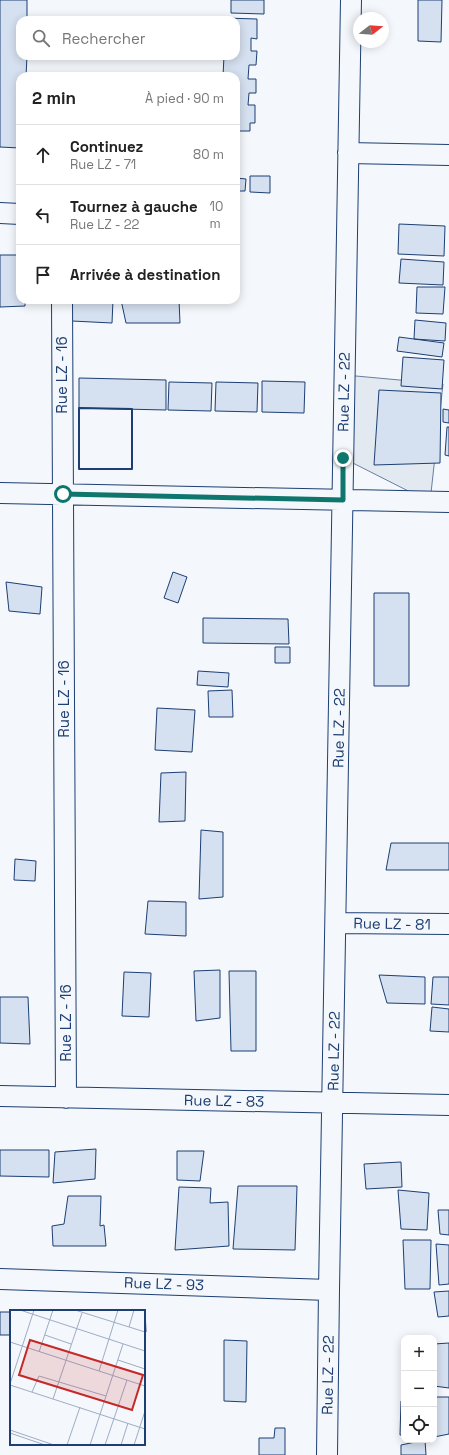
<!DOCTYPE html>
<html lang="fr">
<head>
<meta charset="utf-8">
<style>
	body { margin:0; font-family:"Space Grotesk",sans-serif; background:#f6f6f6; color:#222 }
	.controls { position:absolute; right:12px; bottom:12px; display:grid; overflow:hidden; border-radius:8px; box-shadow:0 2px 10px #0003 }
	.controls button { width:36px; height:36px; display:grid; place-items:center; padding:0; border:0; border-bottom:1px solid #e0e0e0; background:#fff; color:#222; font:20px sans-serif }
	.compass { position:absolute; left:353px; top:12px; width:36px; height:36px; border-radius:50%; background:#fff; box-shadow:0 2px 10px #0003; rotate:73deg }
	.stop { position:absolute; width:12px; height:12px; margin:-9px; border:3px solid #0f766e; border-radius:50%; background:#fff }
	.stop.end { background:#0f766e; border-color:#fff; box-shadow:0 1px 4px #0008 }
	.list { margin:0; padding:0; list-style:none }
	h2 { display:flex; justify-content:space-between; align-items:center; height:52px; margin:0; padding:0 16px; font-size:17px }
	h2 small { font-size:13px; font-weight:400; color:#767676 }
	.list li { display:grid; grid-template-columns:26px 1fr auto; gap:12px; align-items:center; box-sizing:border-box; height:60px; padding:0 16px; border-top:1px solid #e0e0e0 }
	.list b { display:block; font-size:15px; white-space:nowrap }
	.list p { margin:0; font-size:13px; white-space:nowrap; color:#767676 }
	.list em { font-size:13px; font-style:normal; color:#767676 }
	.icon { flex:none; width:22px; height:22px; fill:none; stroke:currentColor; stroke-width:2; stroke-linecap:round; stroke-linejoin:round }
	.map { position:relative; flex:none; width:449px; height:1455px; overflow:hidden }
	.search { position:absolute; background:#fff; box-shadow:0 2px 10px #0003; left:16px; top:16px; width:224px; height:44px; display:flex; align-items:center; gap:10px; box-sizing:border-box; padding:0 14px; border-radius:12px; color:#767676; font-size:15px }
	.panel { position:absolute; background:#fff; box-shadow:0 2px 10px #0003; left:16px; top:72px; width:224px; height:232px; border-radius:12px }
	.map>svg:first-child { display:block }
	.green { fill:#e3e9f0; stroke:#687fa3 }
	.building { fill:#d5e0f0; stroke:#1d3f73 }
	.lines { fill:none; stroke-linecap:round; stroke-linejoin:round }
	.minor-casing { stroke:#1d3f73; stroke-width:22 }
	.minor { stroke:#f4f7fb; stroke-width:20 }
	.wall { stroke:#1d3f73; stroke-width:2 }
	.route { stroke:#0f766e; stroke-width:5 }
	.labels { text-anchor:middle; stroke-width:3; stroke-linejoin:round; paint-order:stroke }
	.street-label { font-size:15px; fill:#1d3f73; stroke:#f4f7fb }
	.inset-road { fill:none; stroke:#9eadc5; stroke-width:1 }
	.view { fill:#c62828; fill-opacity:0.15; stroke:#c62828; stroke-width:2 }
	.inset-edge { fill:none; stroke:#1d3f73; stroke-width:2 }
</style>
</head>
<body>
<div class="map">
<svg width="449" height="1455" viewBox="0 0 449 1455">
	<rect width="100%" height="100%" fill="#f4f7fb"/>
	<path class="green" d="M345,375L443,384L430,502L343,458Z"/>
	<path class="building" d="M0,0H27V20H20V56H27L26,76H20V148L0,147Z
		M231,0H264V14L231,13Z
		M418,0H442L441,42L418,41Z
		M224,18L257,19V39L251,38V51H257L256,65H249L248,79H256V93H249L248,105H255V123H250V131H236V76H223L224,56H236V20H224Z
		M250,176H270V193L250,192Z
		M236,178L246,179L245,191H236Z
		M399,224L445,226L444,256L398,254Z
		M0,255H20V300H25V306L0,307Z
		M401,259L444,262L443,285L399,283Z
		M417,287H445L443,314L416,313Z
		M72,300H113L112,323L72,321Z
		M121,300H179L180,323H126Z
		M415,320L446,323L445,341L414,339Z
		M399,337L444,343L442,357L397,351Z
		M403,357L444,360L442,389L401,386Z
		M79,378L166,380V410L79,408Z
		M262,381L305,382L304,413L262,412Z
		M169,382L212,383L211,411L168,410Z
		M216,382L258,383L257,412L215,411Z
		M379,390L441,393L440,463L374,465Z
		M443,409L449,410V423L443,422Z
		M447,427H449V456L445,455Z
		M173,572L187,577L178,603L164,598Z
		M6,582L42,587L40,614L9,611Z
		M374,593H409V686H374Z
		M203,618L288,619L289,644L203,643Z
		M275,647H290V663H275Z
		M198,671L229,673L228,687L197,685Z
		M232,690L233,717H209L208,691Z
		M157,708L195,710L192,752L155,750Z
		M186,772L185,821L159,822L161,773Z
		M201,830L223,832V897L199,899Z
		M391,843H449V870H386Z
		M15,859L36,861L35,881L14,880Z
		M148,901L186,902V936L145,934Z
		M220,970V1018L196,1021L194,971Z
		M229,971H256V1051H231Z
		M124,972L151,973L149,1017L122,1016Z
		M379,975L425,977V1004L387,1003Z
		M433,977H449V1005L431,1004Z
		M0,997H28L30,1044L0,1043Z
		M432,1007L449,1009V1032L430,1031Z
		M96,1149L95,1179L53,1183L55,1152Z
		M0,1150H49V1177L0,1176Z
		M177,1151H204L200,1181L177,1180Z
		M401,1162L402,1187L366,1189L364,1164Z
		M238,1186H297L295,1250L233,1249Z
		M179,1187L211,1188L210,1203L228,1202L229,1246L175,1250Z
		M398,1190L429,1193L427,1230L401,1229Z
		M68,1196H101L100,1226L104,1225L106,1246H53L52,1226L64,1224Z
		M438,1210H449V1235L440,1234Z
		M403,1240H431L430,1289H405Z
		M436,1244L449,1245V1284L439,1285Z
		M449,1291V1316L438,1317L434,1292Z
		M145,1310L146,1332H144V1311H90Z
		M0,1312H11V1335H0Z
		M224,1340L247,1341L246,1402L224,1401Z
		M449,1343V1388L434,1386V1344Z
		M434,1397H449V1434L434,1437Z
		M401,1401H404V1435H400Z
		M275,1428H285V1455H259V1438H274Z
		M425,1440L426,1455H401V1445Z"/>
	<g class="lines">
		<defs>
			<path id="minor" d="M348,153L449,155
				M0,213L20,214
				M62,300L66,1098
				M0,493L449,502
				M336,923L449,924
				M0,1096L449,1105
				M0,1279L329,1290
				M327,1455L329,1290L351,0"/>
		</defs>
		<use href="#minor" class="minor-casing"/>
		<use href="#minor" class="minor"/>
		<path class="wall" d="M79,408L132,409V469H79Z"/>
	</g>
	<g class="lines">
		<path class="route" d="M63,494L343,500V458"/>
	</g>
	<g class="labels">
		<g class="street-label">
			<text transform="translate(62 375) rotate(-90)" y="5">Rue LZ - 16</text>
			<text transform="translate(344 392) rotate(-89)" y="5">Rue LZ - 22</text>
			<text transform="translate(64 699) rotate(-90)" y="5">Rue LZ - 16</text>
			<text transform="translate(339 728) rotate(-89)" y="5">Rue LZ - 22</text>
			<text transform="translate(392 924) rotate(1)" y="5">Rue LZ - 81</text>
			<text transform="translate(66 1023) rotate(-90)" y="5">Rue LZ - 16</text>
			<text transform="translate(334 1051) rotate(-89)" y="5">Rue LZ - 22</text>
			<text transform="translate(224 1101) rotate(1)" y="5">Rue LZ - 83</text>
			<text transform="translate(164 1284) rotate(2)" y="5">Rue LZ - 93</text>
			<text transform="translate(328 1375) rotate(-89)" y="5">Rue LZ - 22</text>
		</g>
	</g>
	<g transform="translate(10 1310)">
		<rect width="135" height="135" fill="#f4f7fb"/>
		<path class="inset-road" d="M10,0L135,41M65,0L135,22M119,17L124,0M35,25L61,34M0,32L135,76M29,42L43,0M108,50L135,59M89,61L108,0M0,74L24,0M0,75L135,119M22,82L29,66L96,86M43,89L72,3M0,120L44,135M0,123L35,135M57,135L70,97M80,135L113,34M95,135L117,70M111,135L118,113M124,135L135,101"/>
		<path class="view" d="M20,30L133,65L122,100L9,65Z"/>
		<rect width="135" height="135" class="inset-edge"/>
	</g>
</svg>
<div class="controls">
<button>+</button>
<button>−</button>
<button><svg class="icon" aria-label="locate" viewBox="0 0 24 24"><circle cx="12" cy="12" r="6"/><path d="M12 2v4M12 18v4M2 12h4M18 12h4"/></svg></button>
</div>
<svg class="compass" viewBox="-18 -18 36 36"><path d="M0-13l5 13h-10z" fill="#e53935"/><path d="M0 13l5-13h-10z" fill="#767676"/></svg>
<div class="stop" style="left:63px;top:494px"></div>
<div class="stop end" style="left:343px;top:458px"></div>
<div class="search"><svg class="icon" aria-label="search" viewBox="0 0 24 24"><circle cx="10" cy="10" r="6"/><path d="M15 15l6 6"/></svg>Rechercher</div>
<section class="panel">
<h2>2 min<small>À pied · 90 m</small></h2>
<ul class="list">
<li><svg class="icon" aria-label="ahead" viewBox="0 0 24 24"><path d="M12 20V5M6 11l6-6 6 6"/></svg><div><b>Continuez</b><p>Rue LZ - 71</p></div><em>80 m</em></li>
<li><svg class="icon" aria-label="left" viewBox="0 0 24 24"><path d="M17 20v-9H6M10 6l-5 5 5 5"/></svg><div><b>Tournez à gauche</b><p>Rue LZ - 22</p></div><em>10 m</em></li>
<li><svg class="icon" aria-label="arrive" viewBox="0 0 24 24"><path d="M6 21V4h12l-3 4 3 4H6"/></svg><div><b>Arrivée à destination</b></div></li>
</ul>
</section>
</div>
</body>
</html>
